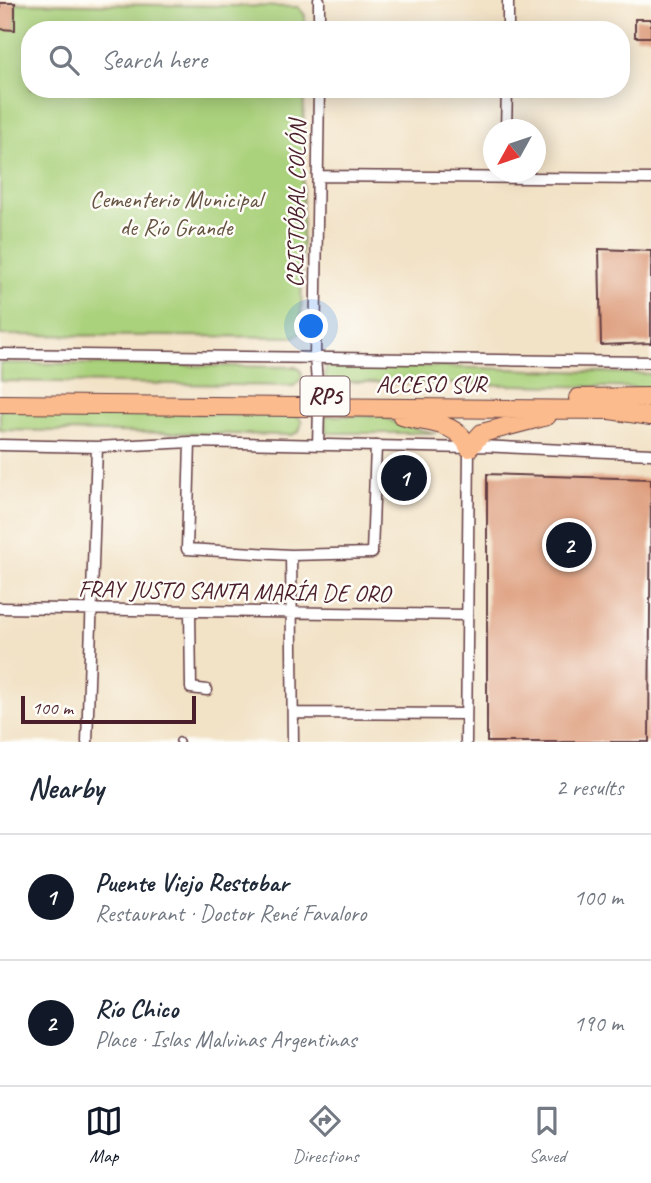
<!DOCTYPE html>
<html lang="en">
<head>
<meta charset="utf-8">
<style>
	body { margin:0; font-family:Caveat,sans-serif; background:#f6f6f7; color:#1f2937 }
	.compass { position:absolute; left:483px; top:119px; width:63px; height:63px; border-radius:50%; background:#fff; box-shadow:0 4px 18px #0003; rotate:230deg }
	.scale { position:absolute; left:21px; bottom:18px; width:175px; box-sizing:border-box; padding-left:7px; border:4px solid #4a1f2b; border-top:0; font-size:19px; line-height:24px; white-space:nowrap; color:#4a1f2b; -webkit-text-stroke:5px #fdfcf7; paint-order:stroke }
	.you { position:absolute; left:312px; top:327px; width:24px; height:24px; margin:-18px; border:5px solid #fff; border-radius:50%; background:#1a73e8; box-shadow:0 0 0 10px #1a73e833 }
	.badge { display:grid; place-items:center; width:46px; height:46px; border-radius:50%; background:#111827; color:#fff; font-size:23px; font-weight:700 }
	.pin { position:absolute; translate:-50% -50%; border:4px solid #fff; box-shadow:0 2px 7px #0006 }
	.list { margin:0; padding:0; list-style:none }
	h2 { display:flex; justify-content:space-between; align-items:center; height:91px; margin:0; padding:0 28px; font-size:30px }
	h2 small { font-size:23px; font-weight:400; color:#747a83 }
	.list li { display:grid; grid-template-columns:46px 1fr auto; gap:21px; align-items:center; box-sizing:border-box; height:126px; padding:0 28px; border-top:2px solid #e0e1e3 }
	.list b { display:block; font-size:26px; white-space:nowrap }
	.list p { margin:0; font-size:23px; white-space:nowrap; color:#747a83 }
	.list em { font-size:23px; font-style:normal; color:#747a83 }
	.icon { flex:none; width:38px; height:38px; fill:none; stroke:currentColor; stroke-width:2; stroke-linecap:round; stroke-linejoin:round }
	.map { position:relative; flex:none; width:651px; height:742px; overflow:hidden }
	.search { position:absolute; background:#fff; box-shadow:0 4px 18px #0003; left:21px; right:21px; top:21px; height:77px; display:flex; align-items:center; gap:18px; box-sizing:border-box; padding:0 24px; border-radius:28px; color:#747a83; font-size:26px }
	.sheet { height:343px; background:#fff }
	nav { display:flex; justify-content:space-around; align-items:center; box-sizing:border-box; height:98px; border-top:2px solid #e0e1e3; background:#fff; font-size:19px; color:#747a83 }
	nav a { display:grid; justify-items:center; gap:4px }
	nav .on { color:#111827 }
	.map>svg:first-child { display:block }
	.green { fill:#aad17b; stroke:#7a7853; stroke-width:2 }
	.building { fill:#db9775 }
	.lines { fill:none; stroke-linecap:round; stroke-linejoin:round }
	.lane-casing { stroke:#633c42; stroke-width:8 }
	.street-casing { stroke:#633c42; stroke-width:13 }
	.primary-casing { stroke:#633c42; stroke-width:20 }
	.lane { stroke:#fff; stroke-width:5 }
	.street { stroke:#fff; stroke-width:10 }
	.primary { stroke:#fbbb8c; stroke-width:18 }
	.labels { text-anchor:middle; stroke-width:5; stroke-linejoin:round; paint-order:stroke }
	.shield { fill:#fdfcf7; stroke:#806168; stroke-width:2 }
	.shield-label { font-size:23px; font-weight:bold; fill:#4a1f2b }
	.park-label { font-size:24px; fill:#675443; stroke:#fdfcf7 }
	.street-label { font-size:24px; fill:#4a1f2b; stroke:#fdfcf7 }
</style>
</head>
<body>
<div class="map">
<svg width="651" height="742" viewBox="0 0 651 742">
	<rect width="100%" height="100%" fill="#fdfcf7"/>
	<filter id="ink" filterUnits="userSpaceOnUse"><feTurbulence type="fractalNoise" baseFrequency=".0143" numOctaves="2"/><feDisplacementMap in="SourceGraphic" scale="14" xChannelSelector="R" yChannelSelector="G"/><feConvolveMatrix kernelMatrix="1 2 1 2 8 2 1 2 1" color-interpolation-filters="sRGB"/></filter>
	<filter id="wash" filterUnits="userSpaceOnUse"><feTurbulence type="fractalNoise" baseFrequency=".00686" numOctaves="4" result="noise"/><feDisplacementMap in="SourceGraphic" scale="28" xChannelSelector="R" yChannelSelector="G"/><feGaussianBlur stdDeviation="1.57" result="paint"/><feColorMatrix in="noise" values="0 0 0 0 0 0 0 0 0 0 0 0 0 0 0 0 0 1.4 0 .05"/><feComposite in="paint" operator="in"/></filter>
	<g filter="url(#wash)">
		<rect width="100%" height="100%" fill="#f2e2c6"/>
		<path class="green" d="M15,3L298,7L305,15L304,30H30V89H304L301,332L295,337L0,335V29H15Z
			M0,363L296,367L301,371L302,378L294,386L0,381Z
			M326,363L651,374V388L325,381Z
			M0,409L298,416L302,422L299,432L291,435L0,430Z
			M380,415L400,425L436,433H326L325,416Z"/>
		<g id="blocks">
			<path class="building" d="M0,3H15V30L0,29Z
				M635,19H651V37H635Z
				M599,249L651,251V343L601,345Z
				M487,474L651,479L649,742H487Z"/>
		</g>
	</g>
	<g filter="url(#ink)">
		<use href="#blocks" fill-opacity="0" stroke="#633c42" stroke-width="2"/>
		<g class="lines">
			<defs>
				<path id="lane" d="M179,741L180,742"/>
				<path id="street" d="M319,30V0
					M508,30V0
					M506,130L507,89
					M319,176L651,179
					M0,354L651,362
					M190,442L187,549L291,555L372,553L376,446
					M0,445L97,447L190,442L469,448L480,446L651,454
					M318,445L319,408L315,357L319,89
					M291,555L293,742
					M0,608L467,615
					M190,611L191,688L207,690
					M293,713L466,714
					M87,742L97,447
					M466,742L469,448"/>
				<path id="primary" d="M578,398L651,397
					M0,404L610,410L651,416
					M402,416C426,424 457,420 469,448
					M469,448L482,433L547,416"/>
			</defs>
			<use href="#lane" class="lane-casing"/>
			<use href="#street" class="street-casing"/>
			<use href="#primary" class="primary-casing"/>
			<use href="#lane" class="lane"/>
			<use href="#street" class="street"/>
			<use href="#primary" class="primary"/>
		</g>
	</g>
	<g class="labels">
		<rect class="shield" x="300.5" y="376.5" width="49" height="39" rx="5"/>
		<g class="shield-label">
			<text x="325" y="404">RP5</text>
		</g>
		<g class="park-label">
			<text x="176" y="207">Cementerio Municipal<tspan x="176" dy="28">de Río Grande</tspan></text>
		</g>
		<g class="street-label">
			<text transform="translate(296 204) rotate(-89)" y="8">CRISTÓBAL COLÓN</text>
			<text x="431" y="392">ACCESO SUR</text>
			<text transform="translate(234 591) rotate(1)" y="8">FRAY JUSTO SANTA MARÍA DE ORO</text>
		</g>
	</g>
</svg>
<svg class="compass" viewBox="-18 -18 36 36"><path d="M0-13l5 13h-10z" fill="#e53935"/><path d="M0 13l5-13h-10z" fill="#747a83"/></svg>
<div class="scale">100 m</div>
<div class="you"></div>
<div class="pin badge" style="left:404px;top:478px">1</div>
<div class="pin badge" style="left:569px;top:545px">2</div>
<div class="search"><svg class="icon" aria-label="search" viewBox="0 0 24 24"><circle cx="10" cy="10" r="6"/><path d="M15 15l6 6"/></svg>Search here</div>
</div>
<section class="sheet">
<h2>Nearby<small>2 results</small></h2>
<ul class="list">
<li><span class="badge">1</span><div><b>Puente Viejo Restobar</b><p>Restaurant · Doctor René Favaloro</p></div><em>100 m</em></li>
<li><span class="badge">2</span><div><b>Río Chico</b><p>Place · Islas Malvinas Argentinas</p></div><em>190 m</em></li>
</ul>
</section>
<nav>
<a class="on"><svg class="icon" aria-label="map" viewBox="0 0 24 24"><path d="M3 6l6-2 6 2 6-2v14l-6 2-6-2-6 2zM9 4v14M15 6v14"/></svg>Map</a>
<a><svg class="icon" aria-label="directions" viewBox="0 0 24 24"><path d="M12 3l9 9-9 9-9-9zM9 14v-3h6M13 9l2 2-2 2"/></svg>Directions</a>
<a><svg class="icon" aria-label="saved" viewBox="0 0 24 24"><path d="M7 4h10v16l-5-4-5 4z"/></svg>Saved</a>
</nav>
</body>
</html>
